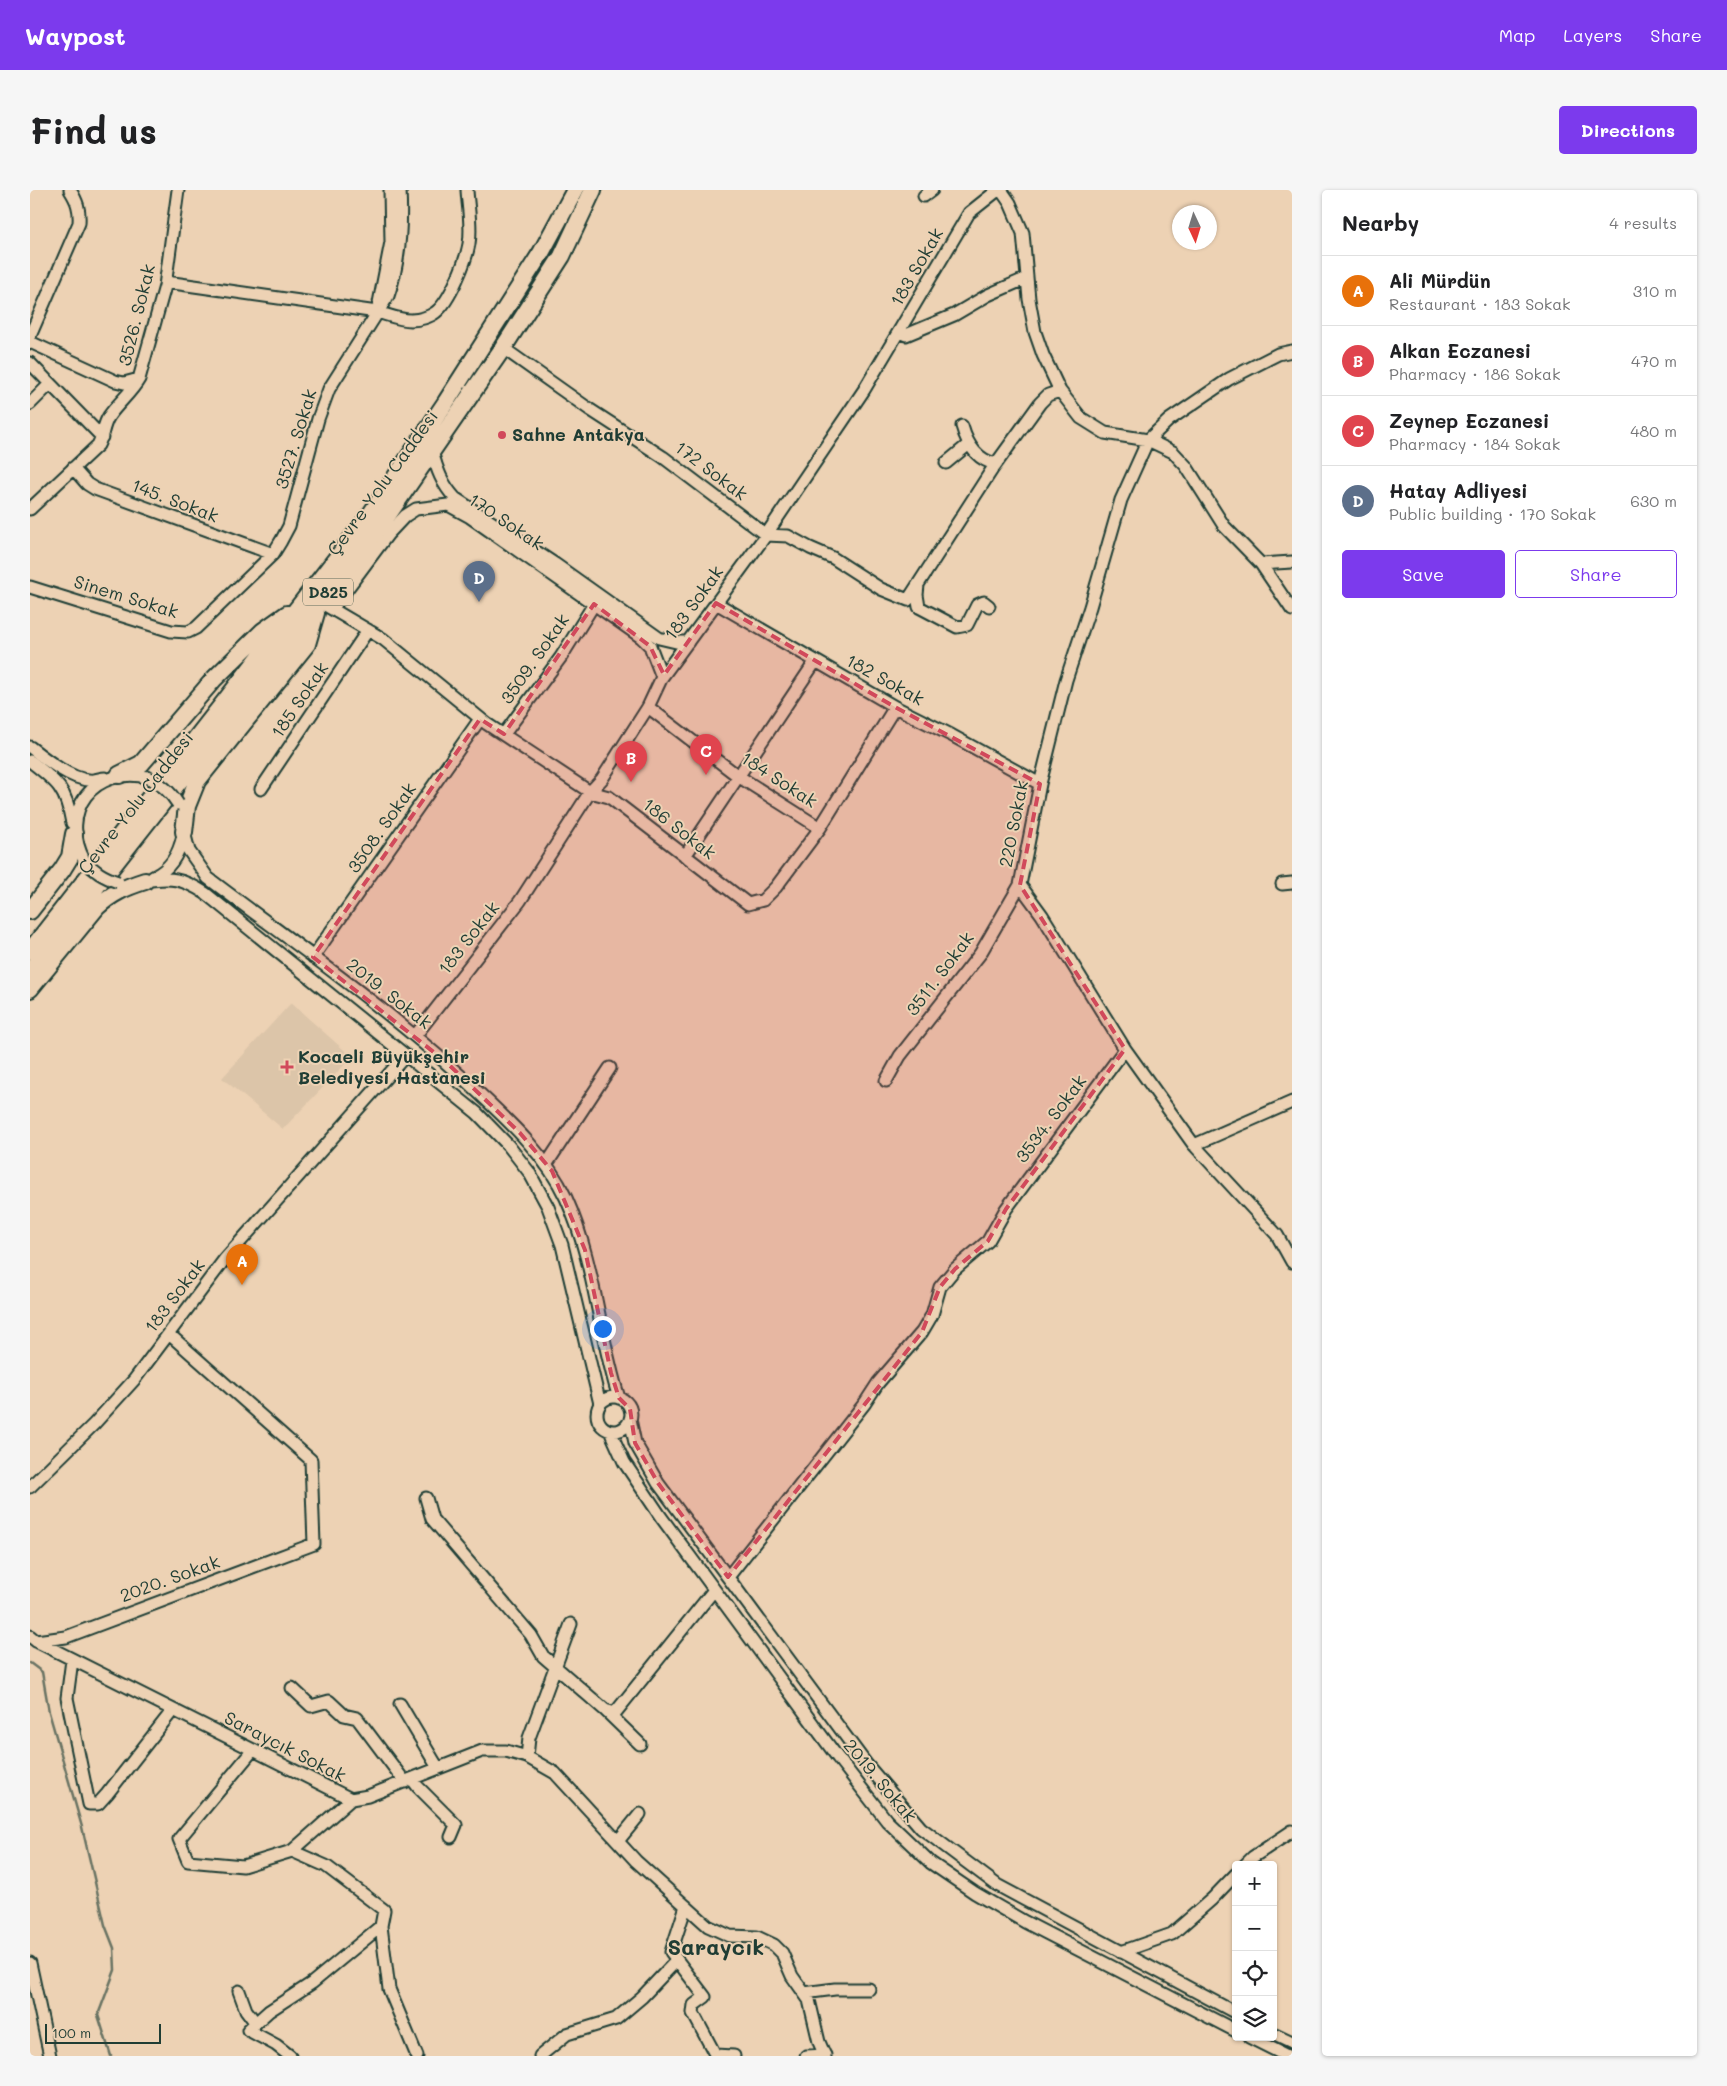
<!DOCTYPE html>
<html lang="en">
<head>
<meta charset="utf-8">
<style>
	body { margin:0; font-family:Mali,sans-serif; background:#f6f6f6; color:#202124 }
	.controls { position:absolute; right:15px; bottom:15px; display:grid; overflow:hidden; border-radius:5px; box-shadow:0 1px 4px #0004 }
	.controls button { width:45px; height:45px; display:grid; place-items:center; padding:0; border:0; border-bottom:1px solid #e0e0e0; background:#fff; color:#202124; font:25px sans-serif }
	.compass { position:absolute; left:1142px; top:15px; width:45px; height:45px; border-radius:50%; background:#fff; box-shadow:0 1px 4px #0004; rotate:176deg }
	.scale { position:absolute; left:15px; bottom:12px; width:116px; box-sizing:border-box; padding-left:5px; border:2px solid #1f3d34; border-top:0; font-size:14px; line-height:18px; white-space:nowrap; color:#1f3d34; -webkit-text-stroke:4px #edd2b4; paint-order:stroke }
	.you { position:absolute; left:572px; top:1138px; width:18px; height:18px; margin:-12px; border:4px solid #fff; border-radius:50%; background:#1a73e8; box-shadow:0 0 0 8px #1a73e833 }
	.badge { display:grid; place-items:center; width:32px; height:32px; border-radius:50%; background:#7c3aed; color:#fff; font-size:16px; font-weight:700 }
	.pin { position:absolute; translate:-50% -41px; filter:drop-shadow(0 1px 2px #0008) }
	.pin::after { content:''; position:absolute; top:26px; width:18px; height:15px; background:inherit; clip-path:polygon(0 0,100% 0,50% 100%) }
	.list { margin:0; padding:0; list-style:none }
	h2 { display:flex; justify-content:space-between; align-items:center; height:65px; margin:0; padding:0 20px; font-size:21px }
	h2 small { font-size:16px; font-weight:400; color:#757577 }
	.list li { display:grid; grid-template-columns:32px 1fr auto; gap:15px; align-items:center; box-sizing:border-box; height:70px; padding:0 20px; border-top:1px solid #e0e0e0 }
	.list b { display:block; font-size:19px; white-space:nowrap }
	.list p { margin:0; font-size:16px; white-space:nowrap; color:#757577 }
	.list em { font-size:16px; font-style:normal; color:#757577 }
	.actions { display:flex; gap:10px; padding:15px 20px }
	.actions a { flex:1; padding:11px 0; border:1px solid #7c3aed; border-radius:5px; text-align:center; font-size:18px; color:#7c3aed }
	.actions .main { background:#7c3aed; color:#fff }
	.icon { flex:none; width:28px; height:28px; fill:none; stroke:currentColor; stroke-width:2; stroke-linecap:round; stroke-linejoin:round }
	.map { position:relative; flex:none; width:1262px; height:1866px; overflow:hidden; border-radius:5px }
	header { display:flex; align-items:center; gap:30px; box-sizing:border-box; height:70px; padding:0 25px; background:#7c3aed; color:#fff }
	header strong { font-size:24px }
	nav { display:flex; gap:28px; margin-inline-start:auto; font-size:18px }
	.intro { display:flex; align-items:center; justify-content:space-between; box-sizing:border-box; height:120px; padding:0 30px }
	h1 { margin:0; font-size:35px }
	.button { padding:12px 22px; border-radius:5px; background:#7c3aed; color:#fff; font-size:18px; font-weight:700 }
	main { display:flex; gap:30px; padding:0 30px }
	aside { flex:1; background:#fff; border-radius:5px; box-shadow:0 1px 4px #0004 }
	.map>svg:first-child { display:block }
	.built { fill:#dcc5a9 }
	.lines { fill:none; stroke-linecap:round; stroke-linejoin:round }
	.stream { stroke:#697363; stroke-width:2.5 }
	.minor-casing { stroke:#1f3d34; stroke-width:15 }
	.highway-casing { stroke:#1f3d34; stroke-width:20 }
	.minor { stroke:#edd2b4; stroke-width:11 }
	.highway { stroke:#edd2b4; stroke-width:16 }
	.minor-bridge-casing { stroke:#1f3d34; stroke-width:15; stroke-linecap:butt }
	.minor-bridge { stroke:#edd2b4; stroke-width:11 }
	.marked { fill:#d1495b; fill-opacity:0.2; stroke:#d1495b; stroke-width:4; stroke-dasharray:10 6; stroke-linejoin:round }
	.poi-dot { fill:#d1495b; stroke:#edd2b4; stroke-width:2 }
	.labels { text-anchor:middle; stroke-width:4; stroke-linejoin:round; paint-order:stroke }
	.shield { fill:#edd2b4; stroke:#5d6a5a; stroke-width:1 }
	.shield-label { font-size:16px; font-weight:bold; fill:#1f3d34 }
	.street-label { font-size:18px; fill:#1f3d34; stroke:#edd2b4 }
	.poi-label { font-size:18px; font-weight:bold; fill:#1f3d34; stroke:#edd2b4; text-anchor:start }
	.district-label { font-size:22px; font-weight:bold; fill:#1f3d34; stroke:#edd2b4 }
</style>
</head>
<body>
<header>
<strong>Waypost</strong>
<nav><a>Map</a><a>Layers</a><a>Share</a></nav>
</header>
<div class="intro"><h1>Find us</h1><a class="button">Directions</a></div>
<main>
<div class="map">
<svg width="1262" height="1866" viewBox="0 0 1262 1866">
	<rect width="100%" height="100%" fill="#edd2b4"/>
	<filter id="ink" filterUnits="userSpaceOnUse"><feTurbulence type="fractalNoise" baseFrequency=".02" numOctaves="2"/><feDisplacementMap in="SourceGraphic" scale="10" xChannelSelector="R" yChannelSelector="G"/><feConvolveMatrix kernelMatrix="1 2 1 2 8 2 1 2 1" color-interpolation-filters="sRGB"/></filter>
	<g filter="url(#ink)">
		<path class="built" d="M261,813L322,867L253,939L192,888Z"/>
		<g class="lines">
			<path class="stream" d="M0,1473L12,1482L19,1522L52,1637L75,1735L84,1758L85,1780L68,1825L81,1866"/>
			<defs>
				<path id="minor" d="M971,0L980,13L993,43L999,109L1005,142L1013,165L1030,201L1051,228L1075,243L1118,250L1143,262L1156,276L1194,336L1231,374L1262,372
					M894,6L902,0
					M136,92L347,122C358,125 370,130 381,130C389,130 400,127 406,122C420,111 436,71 439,54C442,36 438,18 437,0
					M348,118L361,52L360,0
					M869,142L876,145L924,125L958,105L997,88
					M0,146L49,33C50,19 47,11 40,0
					M0,152L85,191L94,193L109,189
					M473,158L559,219L633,267L736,345L758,346L780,358L803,368L851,399L878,410L963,278L1010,213L1018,205L1030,201
					M0,173L72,247
					M0,214L20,194
					M932,236C937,254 946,270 966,274
					M402,261C407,280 412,294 425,308L525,374L629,448L646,452H658
					M916,273L939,254
					M43,278L57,294L65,299L243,364
					M0,319L68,255C73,246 73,235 79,226C88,213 101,203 109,189L135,96L148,0
					M1231,374L1262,420
					M888,395L887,405L889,417L927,437L937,435L947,415L954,412L959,416
					M0,397L141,441L158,442L166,438L243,364L251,351L259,336L288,229L299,199L358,106C370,72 372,36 370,0
					M290,412L353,449L457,534L560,602L579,607L718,714L733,710L746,697L790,638L865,517
					M686,413L865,517L921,545L1010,594
					M302,419L358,344L375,326L386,319L418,315L440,327L611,447L620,456L632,487
					M618,517L708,586L790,638
					M474,544L531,467L564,414
					M0,557C14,568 40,589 59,590C64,591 70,588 75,588
					M0,571C27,592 36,598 42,633
					M231,599L338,440
					M154,642L159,661L178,688C270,758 366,824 450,904C483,935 517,967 536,1008C565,1072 568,1142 589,1208
					M655,666L785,472
					M54,670C29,621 63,576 117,587
					M123,687C141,679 149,664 153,645
					M115,691C141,687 152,688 175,703L447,923L478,955L499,982L518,1017L532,1055L570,1214
					M1252,694L1262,693
					M990,695L1012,725L1095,859L1164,955L1247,1045L1262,1072
					M283,767L450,529
					M385,846L490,711L560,602L572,589L618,517L632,487L736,345L834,200L939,23L968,0
					M856,891L870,866L950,764L990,695L1010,594L1036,490L1060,417L1091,310L1118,250L1139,230L1199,189L1248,164L1262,161
					M1164,955L1262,912
					M516,975L580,878
					M567 1224a17 17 0 1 1 34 0a17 17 0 1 1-34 0Z
					M600,1229L605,1253L628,1293L837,1575L891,1638L967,1695L1206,1823
					M580,1241L594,1272L631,1327L808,1568L857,1631L901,1673L945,1703L995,1732L1206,1841
					M0,1297L64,1234L104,1190L194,1070L375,866
					M396,1308L402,1329L501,1445L513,1466L575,1520L585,1523L684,1400
					M698,1387L835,1213L848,1193L892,1142L902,1125L910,1097L925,1079L958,1051L976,1019L1095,859
					M0,1446L6,1451L321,1609L338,1606L452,1561H476L497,1567L525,1583L606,1671L678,1736L700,1746L727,1747L744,1755L752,1763L762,1786L779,1810L789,1852L795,1866
					M6,1451L36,1447L284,1354L281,1270L139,1144
					M42,1470L37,1508L59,1614H68L77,1604L143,1520
					M262,1498L281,1516L299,1511L314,1525L327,1528L375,1592
					M370,1514L408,1578
					M575,1520L610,1554
					M223,1560L149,1649L158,1671L213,1676L262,1661
					M497,1567L499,1548L541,1434
					M382,1589L388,1597L426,1635L421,1647
					M321,1609L262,1661L296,1676L354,1720L351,1736L359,1799L387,1866
					M588,1651L610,1624
					M1215,1675L1223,1667L1262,1641
					M1091,1762L1142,1744L1182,1709L1206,1684
					M647,1770L675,1807L664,1815L663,1823L686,1866
					M0,1773L20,1866
					M209,1801L216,1820L225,1832
					M774,1803L805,1799H839
					M1243,1843L1262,1852
					M1219,1847L1257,1866
					M686,1865L704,1866
					M260,1866L246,1855L218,1840L239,1821L282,1793L351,1736
					M510,1866L537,1844L586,1829L612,1807L647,1770L641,1762L656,1716
					M776,1866L795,1865"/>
				<path id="highway" d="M89,585L111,574L184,489L233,441L257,424
					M154,642L157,616L167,591L277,454L286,423
					M0,721L32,680L40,667L44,644
					M0,761L338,328L416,212L511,63L545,0
					M0,781L351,335L473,158L532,66L563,0
					M0,799L67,717C82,703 96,697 115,691"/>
			</defs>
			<use href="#minor" class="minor-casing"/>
			<use href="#highway" class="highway-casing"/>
			<use href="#minor" class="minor"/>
			<use href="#highway" class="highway"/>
			<defs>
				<path id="minor-bridge" d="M117,587C131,594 140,601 148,614
					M54,670C64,681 73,687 88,692"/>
			</defs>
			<use href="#minor-bridge" class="minor-bridge-casing"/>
			<use href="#minor-bridge" class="minor-bridge"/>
		</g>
	</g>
	<path class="marked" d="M686,413L865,517L1010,594L990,695L1095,859L976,1019L958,1051L925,1079L910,1097L892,1142L698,1387L628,1293L605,1253L600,1219L589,1208L581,1183L555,1060L522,981L490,943L415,871L283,767L450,529L474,544L564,414L620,456L634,485Z"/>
	<g class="poi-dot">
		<circle cx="472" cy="245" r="5"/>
		<path d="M254.5 869.5h5v5h5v5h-5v5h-5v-5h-5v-5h5z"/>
	</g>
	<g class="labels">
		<rect class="shield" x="273" y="388.5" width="50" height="27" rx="4"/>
		<g class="shield-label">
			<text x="298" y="408">D825</text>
		</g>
		<g class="street-label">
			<text transform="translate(887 77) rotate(-60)" y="6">183 Sokak</text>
			<text transform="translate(107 125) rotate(-76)" y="6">3526. Sokak</text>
			<text transform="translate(266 249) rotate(-73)" y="6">3527. Sokak</text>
			<text transform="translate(681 281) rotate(37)" y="6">172 Sokak</text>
			<text transform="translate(353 293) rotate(-54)" y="6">Çevre Yolu Caddesi</text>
			<text transform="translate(145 311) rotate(21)" y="6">145. Sokak</text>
			<text transform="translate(476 332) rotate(34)" y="6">170 Sokak</text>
			<text transform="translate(96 407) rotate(17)" y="6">Sinem Sokak</text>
			<text transform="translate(664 413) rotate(-54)" y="6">183 Sokak</text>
			<text transform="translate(505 469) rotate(-55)" y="6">3509. Sokak</text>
			<text transform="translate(855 490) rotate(29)" y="6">182 Sokak</text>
			<text transform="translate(270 510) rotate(-56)" y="6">185 Sokak</text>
			<text transform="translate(749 590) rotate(33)" y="6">184 Sokak</text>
			<text transform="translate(106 613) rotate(-52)" y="6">Çevre Yolu Caddesi</text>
			<text transform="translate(984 634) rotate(-79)" y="6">220 Sokak</text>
			<text transform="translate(352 638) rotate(-55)" y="6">3508. Sokak</text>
			<text transform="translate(649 639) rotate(38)" y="6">186 Sokak</text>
			<text transform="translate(439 748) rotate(-52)" y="6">183 Sokak</text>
			<text transform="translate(910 784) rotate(-53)" y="6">3511. Sokak</text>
			<text transform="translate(359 804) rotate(38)" y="6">2019. Sokak</text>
			<text transform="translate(1021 929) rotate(-53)" y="6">3534. Sokak</text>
			<text transform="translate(145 1106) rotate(-53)" y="6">183 Sokak</text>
			<text transform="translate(140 1389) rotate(-20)" y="6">2020. Sokak</text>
			<text transform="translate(255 1557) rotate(27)" y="6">Saraycık Sokak</text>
			<text transform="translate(850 1591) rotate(50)" y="6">2019. Sokak</text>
		</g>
		<g class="poi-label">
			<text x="482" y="251">Sahne Antakya</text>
			<text x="268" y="873">Kocaeli Büyükşehir<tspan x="268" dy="21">Belediyesi Hastanesi</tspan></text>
		</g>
		<g class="district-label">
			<text x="686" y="1765">Saraycık</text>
		</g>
	</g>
</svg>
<div class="controls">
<button>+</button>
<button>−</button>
<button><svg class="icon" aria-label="locate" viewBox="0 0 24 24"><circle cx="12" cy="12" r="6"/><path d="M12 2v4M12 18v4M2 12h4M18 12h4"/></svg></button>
<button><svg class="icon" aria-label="layers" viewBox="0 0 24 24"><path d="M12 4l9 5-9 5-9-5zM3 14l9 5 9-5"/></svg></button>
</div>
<svg class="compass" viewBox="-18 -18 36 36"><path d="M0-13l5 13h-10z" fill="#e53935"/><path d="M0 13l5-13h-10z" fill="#757577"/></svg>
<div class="scale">100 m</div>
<div class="you"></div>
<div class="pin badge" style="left:212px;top:1095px;background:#e8710a">A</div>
<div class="pin badge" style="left:601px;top:592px;background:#e0444e">B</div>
<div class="pin badge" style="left:676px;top:585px;background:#e0444e">C</div>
<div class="pin badge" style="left:449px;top:412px;background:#5c6f8a">D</div>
</div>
<aside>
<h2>Nearby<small>4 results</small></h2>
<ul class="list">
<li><span class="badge" style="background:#e8710a">A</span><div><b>Ali Mürdün</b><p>Restaurant · 183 Sokak</p></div><em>310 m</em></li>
<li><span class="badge" style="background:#e0444e">B</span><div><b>Alkan Eczanesi</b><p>Pharmacy · 186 Sokak</p></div><em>470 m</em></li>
<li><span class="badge" style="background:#e0444e">C</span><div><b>Zeynep Eczanesi</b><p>Pharmacy · 184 Sokak</p></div><em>480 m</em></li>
<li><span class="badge" style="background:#5c6f8a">D</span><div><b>Hatay Adliyesi</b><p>Public building · 170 Sokak</p></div><em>630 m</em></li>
</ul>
<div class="actions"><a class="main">Save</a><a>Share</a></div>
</aside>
</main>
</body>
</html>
